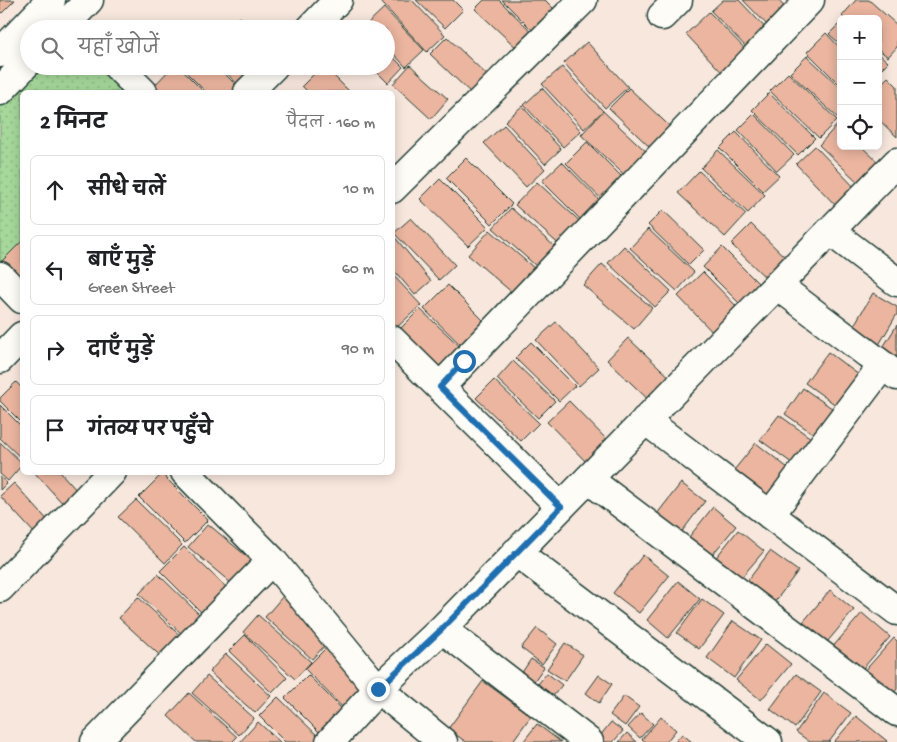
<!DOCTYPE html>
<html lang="hi">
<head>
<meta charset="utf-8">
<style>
	body { margin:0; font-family:"Gochi Hand","Playpen Sans Deva",sans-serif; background:#f6f6f6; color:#202124 }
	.controls { position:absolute; right:15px; top:15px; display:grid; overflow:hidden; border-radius:8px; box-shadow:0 2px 12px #0003 }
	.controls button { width:45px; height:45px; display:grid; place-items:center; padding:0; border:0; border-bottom:1px solid #e0e0e0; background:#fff; color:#202124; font:25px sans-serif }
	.stop { position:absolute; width:15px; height:15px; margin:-11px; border:4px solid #1f6fb2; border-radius:50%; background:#fff }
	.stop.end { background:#1f6fb2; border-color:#fff; box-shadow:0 1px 5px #0008 }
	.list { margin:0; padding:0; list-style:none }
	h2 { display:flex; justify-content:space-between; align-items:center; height:65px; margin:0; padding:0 20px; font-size:21px }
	h2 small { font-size:16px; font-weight:400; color:#757577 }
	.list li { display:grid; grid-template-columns:32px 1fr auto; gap:15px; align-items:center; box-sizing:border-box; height:70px; margin:0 10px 10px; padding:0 10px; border:1px solid #e0e0e0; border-radius:8px }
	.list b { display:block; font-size:19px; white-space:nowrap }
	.list p { margin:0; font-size:16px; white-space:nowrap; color:#757577 }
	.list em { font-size:16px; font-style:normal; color:#757577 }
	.icon { flex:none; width:28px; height:28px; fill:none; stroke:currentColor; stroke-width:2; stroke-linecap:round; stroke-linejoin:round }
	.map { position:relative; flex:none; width:897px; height:742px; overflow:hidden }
	.search { position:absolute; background:#fff; box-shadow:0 2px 12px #0003; left:20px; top:20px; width:375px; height:55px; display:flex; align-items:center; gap:12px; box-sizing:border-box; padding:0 18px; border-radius:28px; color:#757577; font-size:19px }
	.panel { position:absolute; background:#fff; box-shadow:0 2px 12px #0003; left:20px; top:90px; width:375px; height:385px; border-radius:8px }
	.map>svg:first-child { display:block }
	.park { fill:url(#park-dots); stroke:#628a67 }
	.building { fill:#ebb59f; stroke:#1f3d34 }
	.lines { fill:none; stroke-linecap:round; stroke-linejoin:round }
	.minor-casing { stroke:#1f3d34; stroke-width:31 }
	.minor { stroke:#fdfcf7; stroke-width:28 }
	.route { stroke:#1f6fb2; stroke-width:6 }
</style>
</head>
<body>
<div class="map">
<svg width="897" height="742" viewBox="0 0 897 742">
	<defs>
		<pattern id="park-dots" width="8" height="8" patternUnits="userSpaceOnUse" patternTransform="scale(1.25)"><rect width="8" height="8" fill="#a5d89a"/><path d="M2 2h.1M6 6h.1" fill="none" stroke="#8eba85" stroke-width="1.8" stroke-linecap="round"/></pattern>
	</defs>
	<rect width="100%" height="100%" fill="#f8e7dd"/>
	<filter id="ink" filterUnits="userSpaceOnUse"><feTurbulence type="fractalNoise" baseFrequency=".02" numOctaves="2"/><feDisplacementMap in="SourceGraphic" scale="10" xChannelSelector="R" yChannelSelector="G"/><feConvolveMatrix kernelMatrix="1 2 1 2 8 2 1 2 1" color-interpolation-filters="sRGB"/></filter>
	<g filter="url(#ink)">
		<path class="park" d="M29,66H117L143,92H22V299L0,276V91Z"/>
		<path class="building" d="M0,0H15L2,13L0,11Z
			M383,0H412L445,35L427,52L381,2Z
			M416,0H453L463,10L445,28Z
			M484,0H499L536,36L521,52L475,9Z
			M502,0H545L557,12L536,34Z
			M723,0H739L772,35L752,53L711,11Z
			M743,0H778L791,14L773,31Z
			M856,0H869L897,25V47L888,57L878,49V19H845L842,16Z
			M384,8L424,50L406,67L386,46V29H370L366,25Z
			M709,12L752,56L728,79L686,34Z
			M240,17L251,29H228Z
			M841,22V45L829,34Z
			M826,33L841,49V86L807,52Z
			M447,37L489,77L472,94L430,54Z
			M587,42L628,87L605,108L564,63Z
			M386,50L403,67L388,83L371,66H386Z
			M878,53L888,62L878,72Z
			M807,56L841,88V115L838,118L790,73Z
			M410,65L448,99L431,119L393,84Z
			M173,66H178L204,92H159L153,87Z
			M180,66H217L243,92H206Z
			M220,66H251L259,74L243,90Z
			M322,66H324L350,92H308L302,86Z
			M562,67L603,111L584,129L542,84Z
			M788,73L837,120L819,138L770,91Z
			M888,77L897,86V137L878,119V87Z
			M542,88L581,131L563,147L524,105Z
			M629,88L679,135L659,156L609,108Z
			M769,93L815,138L798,155L752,110Z
			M522,106L561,149L545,164L505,121Z
			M603,111L653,158L631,181L581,135Z
			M754,114L794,155L777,171L738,130Z
			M838,124L841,127V146H861L881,165L862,186L819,145Z
			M504,125L545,169L526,187L484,143Z
			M736,132L779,176L763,191L720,148Z
			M587,142L631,186L609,207L566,163Z
			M815,146L858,191L839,209L796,164Z
			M718,150L765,195L748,213L701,168Z
			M466,158L512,204L492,224L446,178Z
			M562,162L608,209L589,228L542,181Z
			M699,171L746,214L725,237L678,193Z
			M440,179L488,227L468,246L420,199Z
			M537,182L585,226L564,249L515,205Z
			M511,208L562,253L544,273L493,228Z
			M663,210L704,250L689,265L648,225Z
			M411,218L455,265L439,280L394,233Z
			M751,224L790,262L770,282L731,244Z
			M648,229L694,272L677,291L630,248Z
			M490,230L542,275L521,300L468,255Z
			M393,235L431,281L415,295L392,268Z
			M22,241V299L0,276V263Z
			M624,246L671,291L655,307L608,263Z
			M722,247L766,291L746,310L703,267Z
			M602,264L652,308L634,329L583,285Z
			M703,272L744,314L718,338L678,296Z
			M392,274L421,305L394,330L392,329Z
			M448,285L492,329L469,353L424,309Z
			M873,293L897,307V314L877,348L850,332Z
			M420,309L466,352L444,375L398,331Z
			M556,322L599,368L579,386L536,340Z
			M897,325V363L880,352Z
			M628,338L676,383L654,405L607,360Z
			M531,342L575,386L559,401L515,358Z
			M828,352L863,378L840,408L805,383Z
			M513,361L555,401L538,418L497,379Z
			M494,380L539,423L521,441L476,398Z
			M16,382L22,388V423L0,401V398Z
			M803,388L836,411L818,437L785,414Z
			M569,401L613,446L591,467L547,422Z
			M0,405L22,427V459L0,438Z
			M779,415L815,441L796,466L760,440Z
			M0,442L22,463V465L8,481L0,474Z
			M756,443L793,472L767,505L730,475Z
			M34,472H60L79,493L65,506Z
			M162,474L208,520L185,543L139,497Z
			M0,477L7,483L0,490Z
			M14,483L51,524L37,536L0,496Z
			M681,483L705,501L677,538L653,519Z
			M136,500L182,545L165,563L118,517Z
			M713,507L736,526L708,560L685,542Z
			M208,524L257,565L237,588L188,547Z
			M738,530L764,551L735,585L710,565Z
			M184,547L230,591L205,616L160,571Z
			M770,551L798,571L771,607L743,587Z
			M643,555L669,576L639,613L613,593Z
			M158,574L204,619L186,638L139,594Z
			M678,581L700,599L668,638L647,620Z
			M830,590L854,610L822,648L798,628Z
			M283,596L331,639L312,659L265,617Z
			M138,597L186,641L167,662L119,618Z
			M702,599L724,615L699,649L677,633Z
			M862,613L890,637L858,674L830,650Z
			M258,615L311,662L295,679L243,632Z
			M733,621L761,640L734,678L707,658Z
			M537,628L557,644L542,664L521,648Z
			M245,635L287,678L272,693L229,651Z
			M894,638L897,641V689L888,700L861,675Z
			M565,643L583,655L565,681L547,669Z
			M330,644L374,687L348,713L305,669Z
			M766,644L791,664L761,700L736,680Z
			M226,654L271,696L255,713L209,672Z
			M531,659L544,667L527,691L515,683Z
			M547,673L562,685L545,706L530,694Z
			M796,674L821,692L795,728L770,709Z
			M308,675L350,717L327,740L285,698Z
			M599,675L612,684L599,703L586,693Z
			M207,676L254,718L239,735L192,693Z
			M483,681L531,716L512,742H466L448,729Z
			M189,693L237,737L232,742H196L168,716Z
			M824,693L851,713L829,742H810L796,732Z
			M624,696L639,707L625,726L610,715Z
			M278,697L324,742H285L259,716Z
			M641,713L653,724L640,738L628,727Z
			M856,716L887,741L886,742H834Z
			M661,717L676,730L666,742H646L642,739Z
			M258,722L280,742H240Z
			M611,722L623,731L613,742H598L596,741Z
			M537,724L561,742H523Z
			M627,733L637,742H619Z
			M682,734L692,742H675Z"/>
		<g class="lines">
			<defs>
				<path id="minor" d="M662,16L678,0
					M61,29L89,0
					M310,29L338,0
					M0,53L51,0
					M117,66L143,92
					M0,91L29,61
					M248,92L274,66
					M392,189L583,0
					M830,231L897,282
					M0,276L22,299
					M777,285L897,376
					M392,340L561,507
					M0,359L22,336
					M440,387L810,0
					M645,420L897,611
					M185,472L272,560L378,689L443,742
					M588,479L897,712
					M770,515L883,365
					M516,552L768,742
					M0,588L112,472
					M442,629L589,742
					M95,742L272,560
					M330,742L378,689L442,629L897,162"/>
			</defs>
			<use href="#minor" class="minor-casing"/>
			<use href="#minor" class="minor"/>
		</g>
	</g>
	<g class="lines" filter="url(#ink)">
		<path class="route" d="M378,689L442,629L561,507L440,387L464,361"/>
	</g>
</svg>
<div class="controls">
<button>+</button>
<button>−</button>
<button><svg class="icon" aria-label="locate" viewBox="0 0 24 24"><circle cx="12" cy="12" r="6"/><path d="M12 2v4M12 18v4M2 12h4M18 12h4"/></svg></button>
</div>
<div class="stop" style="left:464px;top:361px"></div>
<div class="stop end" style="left:378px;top:689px"></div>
<div class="search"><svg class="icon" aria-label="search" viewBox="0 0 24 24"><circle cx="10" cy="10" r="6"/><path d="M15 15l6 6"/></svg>यहाँ खोजें</div>
<section class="panel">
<h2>2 मिनट<small>पैदल · 160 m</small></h2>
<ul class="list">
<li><svg class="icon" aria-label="ahead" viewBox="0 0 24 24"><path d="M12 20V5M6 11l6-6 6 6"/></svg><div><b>सीधे चलें</b></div><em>10 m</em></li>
<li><svg class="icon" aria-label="left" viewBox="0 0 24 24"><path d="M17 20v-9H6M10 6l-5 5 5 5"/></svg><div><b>बाएँ मुड़ें</b><p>Green Street</p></div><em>60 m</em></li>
<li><svg class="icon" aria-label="right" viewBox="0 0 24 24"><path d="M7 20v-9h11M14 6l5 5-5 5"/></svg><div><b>दाएँ मुड़ें</b></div><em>90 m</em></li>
<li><svg class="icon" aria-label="arrive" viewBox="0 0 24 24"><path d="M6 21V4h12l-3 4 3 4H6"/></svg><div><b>गंतव्य पर पहुँचे</b></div></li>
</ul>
</section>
</div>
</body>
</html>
